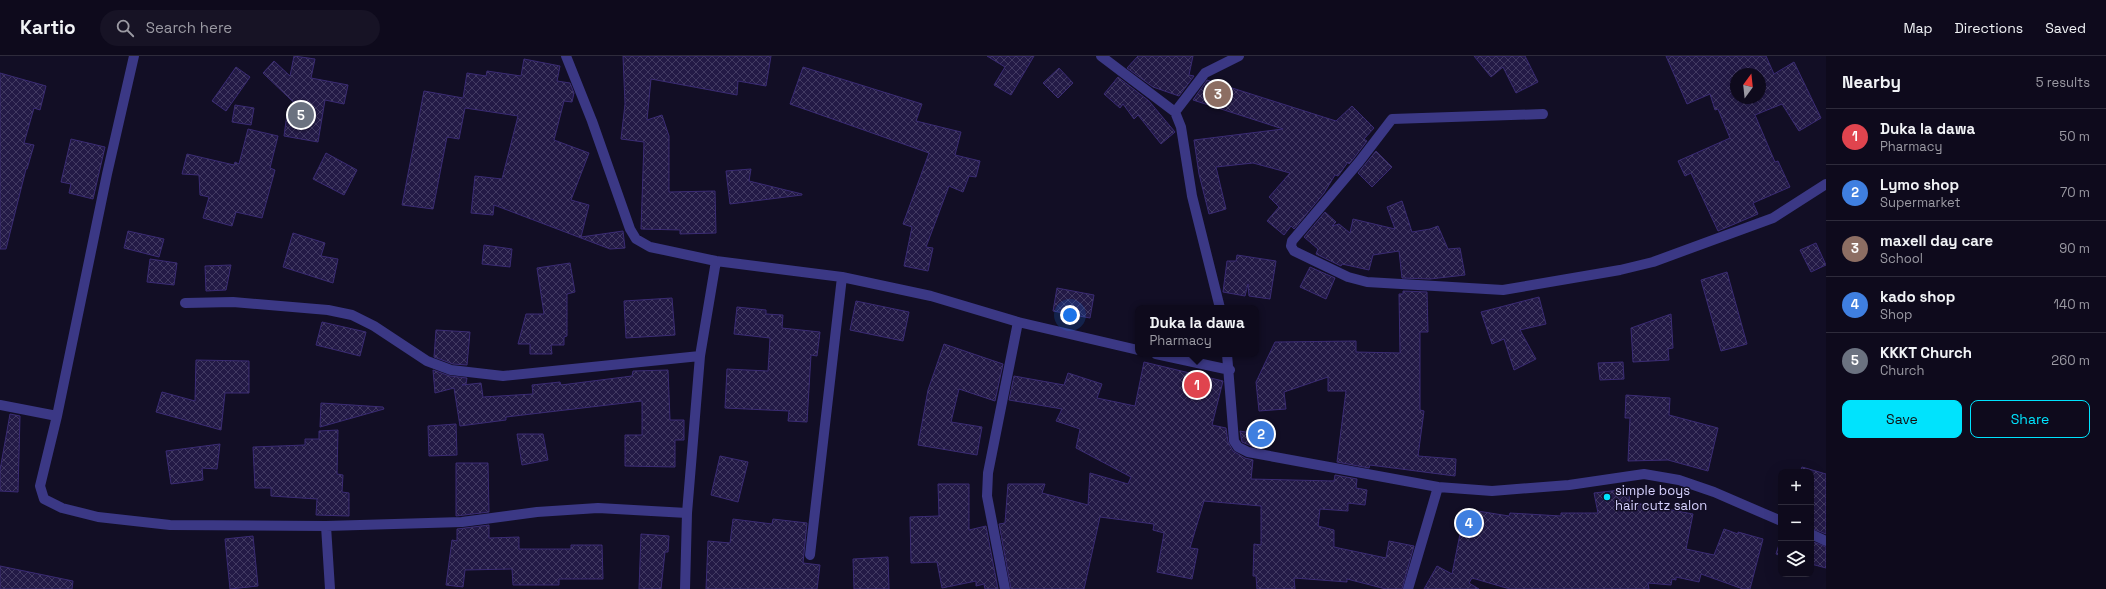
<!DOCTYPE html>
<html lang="en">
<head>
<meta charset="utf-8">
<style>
	body { margin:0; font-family:"Space Grotesk",sans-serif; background:#171325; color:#f1f3f6 }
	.controls { position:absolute; right:12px; bottom:12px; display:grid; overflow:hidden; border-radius:8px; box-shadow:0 4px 16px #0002 }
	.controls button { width:36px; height:36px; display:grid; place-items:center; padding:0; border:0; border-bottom:1px solid #2e2b3b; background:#0e0a1c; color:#f1f3f6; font:20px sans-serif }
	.compass { position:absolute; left:1730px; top:12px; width:36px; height:36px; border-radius:50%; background:#0e0a1c; box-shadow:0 4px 16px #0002; rotate:15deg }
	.you { position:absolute; left:1070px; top:259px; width:14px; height:14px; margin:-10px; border:3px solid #fff; border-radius:50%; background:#1a73e8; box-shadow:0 0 0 6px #1a73e833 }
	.badge { display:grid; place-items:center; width:26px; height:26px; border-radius:50%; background:#00e3fd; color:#fff; font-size:13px; font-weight:700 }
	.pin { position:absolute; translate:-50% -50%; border:2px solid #fff; box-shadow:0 1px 4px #0006 }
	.popup { position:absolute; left:1135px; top:249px; width:124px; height:52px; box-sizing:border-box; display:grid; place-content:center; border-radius:8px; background:#0e0a1c; filter:drop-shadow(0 1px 3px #0005); font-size:13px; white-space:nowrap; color:#9b9aa3 }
	.popup b { font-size:15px; color:#f1f3f6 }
	.popup::after { content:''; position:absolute; left:50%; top:100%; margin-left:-8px; border:8px solid transparent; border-top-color:#0e0a1c }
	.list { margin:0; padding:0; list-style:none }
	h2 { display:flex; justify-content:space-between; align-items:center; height:52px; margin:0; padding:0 16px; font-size:17px }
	h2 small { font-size:13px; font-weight:400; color:#9b9aa3 }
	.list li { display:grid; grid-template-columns:26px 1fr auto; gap:12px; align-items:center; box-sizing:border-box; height:56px; padding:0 16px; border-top:1px solid #2e2b3b }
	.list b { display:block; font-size:15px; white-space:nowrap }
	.list p { margin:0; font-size:13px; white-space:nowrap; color:#9b9aa3 }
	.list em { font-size:13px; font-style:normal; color:#9b9aa3 }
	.actions { display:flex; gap:8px; padding:12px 16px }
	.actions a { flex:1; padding:9px 0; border:1px solid #00e3fd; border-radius:8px; text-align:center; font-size:14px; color:#00e3fd }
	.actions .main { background:#00e3fd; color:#111 }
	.icon { flex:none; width:22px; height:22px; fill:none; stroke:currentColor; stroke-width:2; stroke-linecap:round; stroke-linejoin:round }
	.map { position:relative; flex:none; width:1826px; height:533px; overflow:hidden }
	header { display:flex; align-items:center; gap:24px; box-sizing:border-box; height:56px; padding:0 20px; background:#0e0a1c; border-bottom:1px solid #2e2b3b }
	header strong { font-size:19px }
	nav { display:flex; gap:22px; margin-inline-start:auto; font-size:14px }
	.search { width:280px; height:36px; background:#171325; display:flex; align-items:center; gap:10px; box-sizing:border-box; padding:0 14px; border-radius:22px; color:#9b9aa3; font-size:15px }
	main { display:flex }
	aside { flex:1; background:#0e0a1c }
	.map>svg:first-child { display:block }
	.building { fill:url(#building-cross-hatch); stroke:#3a2b73; fill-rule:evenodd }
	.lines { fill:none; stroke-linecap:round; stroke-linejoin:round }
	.minor { stroke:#3b3885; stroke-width:10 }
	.poi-dot { fill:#00e3fd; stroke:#120e25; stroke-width:1.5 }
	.labels { text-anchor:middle; stroke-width:3; stroke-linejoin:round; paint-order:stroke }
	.poi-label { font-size:13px; fill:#d7d2ff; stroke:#120e25; text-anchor:start }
</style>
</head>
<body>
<header>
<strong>Kartio</strong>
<div class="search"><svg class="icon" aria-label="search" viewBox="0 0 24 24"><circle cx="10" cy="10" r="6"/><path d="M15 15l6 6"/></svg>Search here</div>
<nav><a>Map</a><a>Directions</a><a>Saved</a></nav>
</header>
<main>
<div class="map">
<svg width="1826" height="533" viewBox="0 0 1826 533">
	<defs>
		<pattern id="building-cross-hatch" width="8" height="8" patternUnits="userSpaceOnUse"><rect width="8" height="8" fill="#231a46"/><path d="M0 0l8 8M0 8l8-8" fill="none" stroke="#423a62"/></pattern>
	</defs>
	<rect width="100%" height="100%" fill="#120e25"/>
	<path class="building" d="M294,0L315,3L311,22L348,29L344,48L325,44L318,86L284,80L287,58L310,62L263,17L274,5L290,20Z
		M623,0H771L766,30L738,25L737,39L651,23L647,64L662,59L669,80V136L715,135L716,177L680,178V174L641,173L644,86L621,83L625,48Z
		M987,0H1034L1011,39L994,29L1005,11Z
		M1138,0H1193L1189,19L1194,20L1179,40L1153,31L1127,12Z
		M1474,0H1525L1538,26L1516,37L1503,11L1491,21Z
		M1666,0H1766L1774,18L1794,6L1821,62L1799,75L1782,48L1755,59L1775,106L1778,105L1790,131L1753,147L1758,158L1718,175L1691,117L1685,120L1678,105L1730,82L1718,53L1715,54L1710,38L1687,48ZM1736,18H1760V42H1736Z
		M524,3L560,10L557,25L570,27L574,37L572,46L564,45L554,84L589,97L571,144L589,149L581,181L623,175L625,192L610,193L494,149L493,159L471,157L475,120L502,123L518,60L465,52L459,83L447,81L433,153L402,149L424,35L463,42L467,17L486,20L487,15L521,20Z
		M236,11L250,21L226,55L212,45Z
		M803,11L922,48L916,65L961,76L955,99L980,105L976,121L969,120L963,136L949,130L926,191L933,192L928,215L904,210L912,171L903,168L929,97L790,48Z
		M1059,12L1073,27L1058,42L1043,27Z
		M0,17L46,30L40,54L34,52L24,87L34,89L27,113H26L6,193H0Z
		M1118,21L1149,45L1175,76L1161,88L1138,59L1134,63L1123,48L1120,52L1104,38Z
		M1207,24L1336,65L1352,50L1374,72L1364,83L1367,85L1354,102L1349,108L1348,106L1338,120L1335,119L1324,137L1294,173L1291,170L1284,179L1267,165L1279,151L1269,141L1290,117L1253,107L1216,111L1226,153L1209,158L1199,118L1194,84L1283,73L1193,44Z
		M235,49L254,52L251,69L232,66Z
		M248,73L278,80L270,112L275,114L262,162L236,156L232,170L203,162L209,141L200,139L199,119L182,118L187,98L234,109L235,106L239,108Z
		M71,83L105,91L93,143L69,137L71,128L61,126Z
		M1376,95L1392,111L1372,131L1358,117Z
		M326,97L357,114L344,139L313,123Z
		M751,113L749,125L802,138V139L730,148L726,115Z
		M1402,145L1412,176L1430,173L1438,170L1448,193L1460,192L1465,219L1430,223L1402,222L1399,195L1373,199L1369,214L1342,208L1341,210L1316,198L1318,193L1304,181L1325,156L1336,166L1332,170L1339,168L1350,177L1353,163L1395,173L1387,151Z
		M128,175L164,183L159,201L124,192Z
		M293,177L325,187L321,200L338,203L333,227L283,211Z
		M1816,187L1826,209L1811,216L1800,194Z
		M484,189L512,193L510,211L482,208Z
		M1237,199L1276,205L1270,243L1249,240L1248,228L1245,240L1223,236L1227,205H1236Z
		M150,203L177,207L174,229L147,226Z
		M570,207L575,236L567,238V280L564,281V289H551L552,298H530V288H518L526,258H544L537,212Z
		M231,209L226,234L206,235L205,210Z
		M1310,211L1335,222L1326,243L1300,231Z
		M1727,216L1747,288L1721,295L1701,224Z
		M1057,232L1094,239L1090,262L1053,255Z
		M1403,235L1427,236L1428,276H1420V354L1424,355L1418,400L1456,403L1455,420L1370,409L1369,412L1337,406L1346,335H1328V321L1284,336L1286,353L1259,355L1256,326L1275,286L1356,285V296L1400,297L1399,238H1403Z
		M1539,241L1546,268L1520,274L1536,303L1514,314L1504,283L1492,288L1481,256Z
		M672,242L675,279L626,282L624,245Z
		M856,245L909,256L903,285L850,274Z
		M737,251L766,254V258L783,259L782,272L820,276L817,300L811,299L807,366L788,365L789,355L725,352L727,313L768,315L770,282L734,278Z
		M1671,258L1673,292L1668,293L1669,304L1633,306L1631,272Z
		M322,266L366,276L360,300L316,289Z
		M436,274L470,276L467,309L453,308L434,301Z
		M944,288L1003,308L995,345L959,333L951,366L982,371L977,399L918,389L928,334Z
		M196,304L249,305V337H225L221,374L156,356L162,336L195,345Z
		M1144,306L1223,325L1212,369L1226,372L1228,386L1233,395L1245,402L1253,404L1251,423L1334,425L1335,419L1357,423L1356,432L1367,434L1365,449L1348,447V455L1320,453L1318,470L1334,474V491L1386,502L1389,485L1414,490L1402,533H1386L1347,523V526L1294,522L1295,533H1257L1256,520H1253L1254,488L1261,489V450L1204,445L1190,492L1198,493L1192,523L1157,516L1164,477L1153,474L1154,468L1100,461L1084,533H1011L999,468L1005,467L1008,428H1045L1042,437L1088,449L1090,417L1128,428L1131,421L1076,392L1080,373L1056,365L1062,353L1009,344L1014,320L1064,329L1068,317L1102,328L1097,342L1135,350Z
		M1623,306L1624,323L1600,324L1598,307Z
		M433,314L450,320L467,322L466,328L462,329L481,327L483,341L533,338L532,329L560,326L561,329L632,320L633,315L668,314L670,364H684V384H675V411L625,410V379H642V345L506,361V364L460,370L454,332L435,337Z
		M1626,339L1670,342L1669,359L1718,372L1708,415L1668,404L1628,405L1630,362H1625Z
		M321,347L383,351L384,353L320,371Z
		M10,358L20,360L18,436L0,435V414Z
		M456,368L457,399L429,400L428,370Z
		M338,374L337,418L343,419L342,436L349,437V460L316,459L317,443L271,440V432H255L253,391L305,389V383H319V375Z
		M1240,375L1256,378L1254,391L1242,386Z
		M517,378H543L548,404L522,409Z
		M220,388L217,413L202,412L203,424L171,428L166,395Z
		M720,400L748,406L738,446L711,439Z
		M456,407H488L489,456L456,460Z
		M1802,411L1826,418V478L1811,472V416H1800Z
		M938,428H969V474L986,470L998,533H985L984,528L976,530V525L942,532L937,506L911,507L910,461L939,460Z
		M1629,433L1630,446L1693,458L1686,493L1714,499L1724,473L1738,478V476L1763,483L1750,533H1743L1701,518L1699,526L1676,521V524L1672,523L1671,529L1648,527L1649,533H1510L1472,522L1469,527L1479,533H1424L1437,510L1452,518L1465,453L1509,460L1510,457L1561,460V457H1598L1594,437Z
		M733,463L772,468L773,463L807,467L803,507L820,509L817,533H706L708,485L730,487Z
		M489,469V482L519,481V493H571V489H602L603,523H559V529H513L512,513L465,514L463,531L446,529L452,484L457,485V473Z
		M641,478L669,480L668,496H665L661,533H639Z
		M253,480L258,530L230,533L225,483Z
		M1781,482V500L1776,498Z
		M1811,485L1826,491V512L1811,508Z
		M888,501L889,533H854L853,503Z
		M0,510L73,525L72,533H0Z"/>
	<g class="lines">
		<path class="minor" d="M134,0L107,118L57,360L40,430L44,443L62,452L98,461L170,469L326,470L462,466L537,456L598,452L687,457
			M566,0L592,65L630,173L636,183L650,191L716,205L842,221L931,240L1018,266L1138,294
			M1101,0L1175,56L1181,71L1192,140L1220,252
			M1175,56L1205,17L1239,0
			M1543,58L1392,63L1359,106L1292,185L1291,190L1294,195L1348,221L1367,226L1503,234L1620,214L1653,206L1773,162L1826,128
			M185,247L233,246L328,254L352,259L374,270L427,305L451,314L503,320L700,300
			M1156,298L1230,314
			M1227,298L1234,385L1238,391L1248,396L1438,431L1492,435L1569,429L1644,418L1679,424L1714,436L1781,465
			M0,349L57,360
			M326,470L330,533
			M1811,478L1826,485
			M810,499L842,221
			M685,533L687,457L700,300L716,205
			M1005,533L987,440L988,417L1018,266
			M1408,533L1438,431"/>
	</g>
	<circle class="poi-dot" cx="1607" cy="441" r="4"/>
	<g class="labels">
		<g class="poi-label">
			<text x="1615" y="439">simple boys<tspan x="1615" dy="15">hair cutz salon</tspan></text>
		</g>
	</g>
</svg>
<div class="controls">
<button>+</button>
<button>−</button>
<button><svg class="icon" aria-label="layers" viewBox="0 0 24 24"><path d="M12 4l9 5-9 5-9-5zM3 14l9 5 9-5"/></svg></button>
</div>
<svg class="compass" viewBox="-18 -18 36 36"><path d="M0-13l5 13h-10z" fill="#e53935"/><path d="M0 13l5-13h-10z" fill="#9b9aa3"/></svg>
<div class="you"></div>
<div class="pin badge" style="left:1197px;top:329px;background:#e0444e">1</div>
<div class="popup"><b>Duka la dawa</b>Pharmacy</div>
<div class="pin badge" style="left:1261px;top:378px;background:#3f7fe0">2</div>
<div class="pin badge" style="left:1218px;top:38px;background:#8d6e63">3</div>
<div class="pin badge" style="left:1469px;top:467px;background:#3f7fe0">4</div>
<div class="pin badge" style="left:301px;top:59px;background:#6b7280">5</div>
</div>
<aside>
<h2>Nearby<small>5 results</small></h2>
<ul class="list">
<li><span class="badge" style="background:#e0444e">1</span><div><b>Duka la dawa</b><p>Pharmacy</p></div><em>50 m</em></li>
<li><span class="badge" style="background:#3f7fe0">2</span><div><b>Lymo shop</b><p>Supermarket</p></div><em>70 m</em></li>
<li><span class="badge" style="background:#8d6e63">3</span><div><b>maxell day care</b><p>School</p></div><em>90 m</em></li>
<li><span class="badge" style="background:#3f7fe0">4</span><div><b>kado shop</b><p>Shop</p></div><em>140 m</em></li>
<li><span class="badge" style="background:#6b7280">5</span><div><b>KKKT Church</b><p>Church</p></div><em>260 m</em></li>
</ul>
<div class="actions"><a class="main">Save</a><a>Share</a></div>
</aside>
</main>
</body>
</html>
